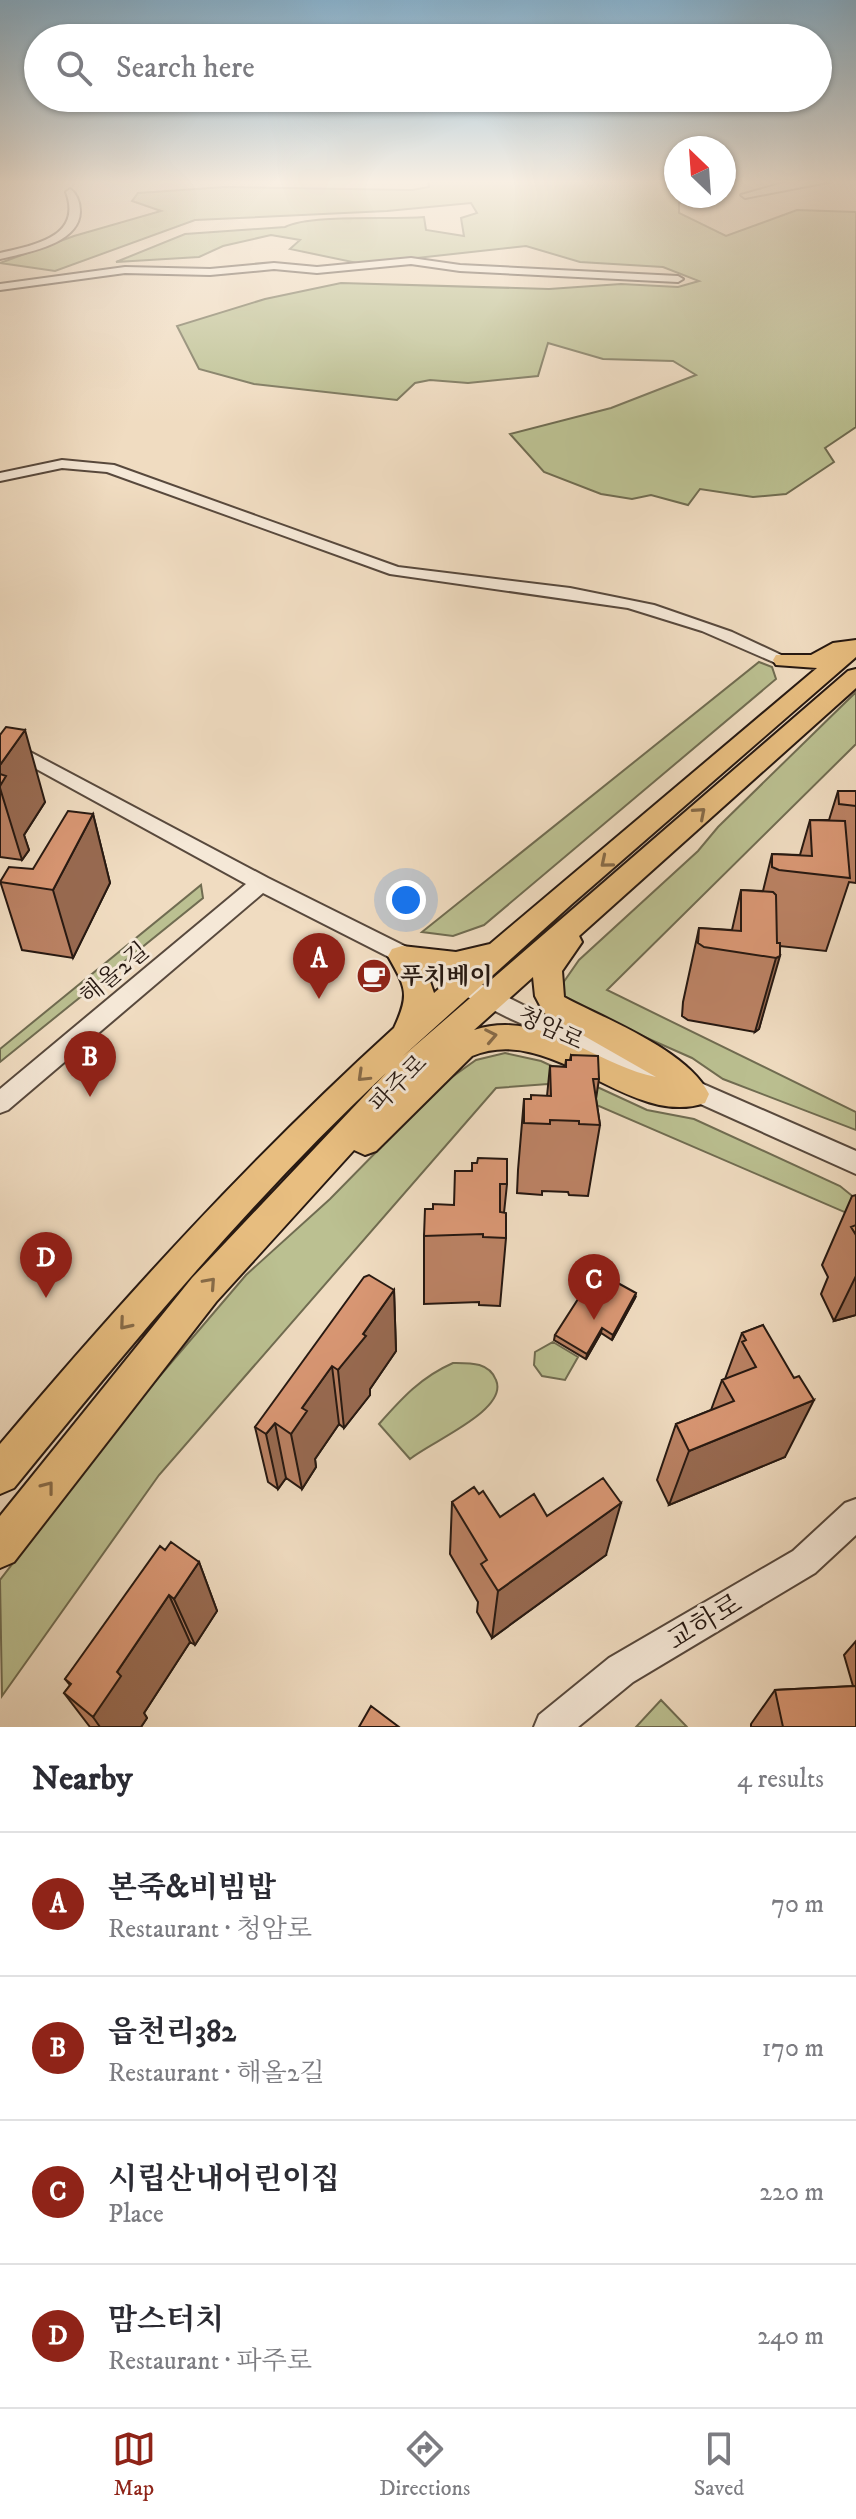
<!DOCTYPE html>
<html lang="en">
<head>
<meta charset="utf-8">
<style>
	body { margin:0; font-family:"IM FELL DW Pica","Noto Serif KR",serif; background:#f2f2f3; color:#2b2b33 }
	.compass { position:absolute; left:664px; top:136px; width:72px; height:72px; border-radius:50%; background:#fff; box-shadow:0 2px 6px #0004; rotate:335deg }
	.you { position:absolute; left:406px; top:900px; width:28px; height:28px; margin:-20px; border:6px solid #fff; border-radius:50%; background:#1a73e8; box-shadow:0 0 0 12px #1a73e833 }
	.badge { display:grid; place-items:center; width:52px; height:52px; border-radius:50%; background:#8f2418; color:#fff; font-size:26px; font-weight:700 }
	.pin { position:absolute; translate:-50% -66px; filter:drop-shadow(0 2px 4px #0008) }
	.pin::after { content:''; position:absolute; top:42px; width:28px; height:24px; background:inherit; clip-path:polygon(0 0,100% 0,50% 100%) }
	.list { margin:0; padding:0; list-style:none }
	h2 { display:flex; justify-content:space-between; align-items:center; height:104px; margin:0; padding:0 32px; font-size:34px }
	h2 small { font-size:26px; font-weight:400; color:#7c7c81 }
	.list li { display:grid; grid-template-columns:52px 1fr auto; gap:24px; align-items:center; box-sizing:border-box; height:144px; padding:0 32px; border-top:2px solid #e1e1e2 }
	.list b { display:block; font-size:30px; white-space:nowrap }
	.list p { margin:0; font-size:26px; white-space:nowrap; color:#7c7c81 }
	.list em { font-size:26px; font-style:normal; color:#7c7c81 }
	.icon { flex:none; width:44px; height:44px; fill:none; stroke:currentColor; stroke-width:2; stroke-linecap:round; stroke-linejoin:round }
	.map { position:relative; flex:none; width:856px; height:1727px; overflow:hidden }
	.search { position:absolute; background:#fff; box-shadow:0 2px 6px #0004; left:24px; right:24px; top:24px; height:88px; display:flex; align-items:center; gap:20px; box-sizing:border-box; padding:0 28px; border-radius:44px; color:#7c7c81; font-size:30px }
	.sheet { height:680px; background:#fff }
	nav { display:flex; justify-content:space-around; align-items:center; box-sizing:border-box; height:112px; border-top:2px solid #e1e1e2; background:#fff; font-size:22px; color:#7c7c81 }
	nav a { display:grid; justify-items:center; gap:4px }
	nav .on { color:#8f2418 }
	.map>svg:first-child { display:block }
	.green { fill:#bbc091; stroke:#706c51; stroke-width:2 }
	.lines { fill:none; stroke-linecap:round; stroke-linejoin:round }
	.minor-casing { stroke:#58493d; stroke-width:4 }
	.major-casing { stroke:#261811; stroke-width:4 }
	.minor { fill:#f5e8d7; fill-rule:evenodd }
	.major { fill:#e8be80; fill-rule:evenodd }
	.wall { fill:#bb8264; stroke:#261811; stroke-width:2 }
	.shaded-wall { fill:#986a51; stroke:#261811; stroke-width:2 }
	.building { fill:#d99774; stroke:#261811; stroke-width:2 }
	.oneway { stroke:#876b48 }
	.labels { text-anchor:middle; stroke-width:6; stroke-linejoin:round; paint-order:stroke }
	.street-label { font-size:24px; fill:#261811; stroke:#f5e8d7 }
	.poi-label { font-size:24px; font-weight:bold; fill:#261811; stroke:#f5e8d7; text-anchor:start }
	.near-street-label { font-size:28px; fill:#261811; stroke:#f5e8d7 }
</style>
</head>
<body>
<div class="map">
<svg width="856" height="1727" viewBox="0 0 856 1727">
	<rect width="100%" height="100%" fill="#f0dcc1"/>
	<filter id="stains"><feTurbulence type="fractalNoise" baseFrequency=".0025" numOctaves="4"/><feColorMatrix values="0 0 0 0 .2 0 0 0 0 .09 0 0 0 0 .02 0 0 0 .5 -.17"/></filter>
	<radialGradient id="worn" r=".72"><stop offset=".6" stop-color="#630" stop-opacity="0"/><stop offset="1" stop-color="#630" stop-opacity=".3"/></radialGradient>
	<path class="green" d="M428,181H676V196H715L679,203V213L726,236L797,210L856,212V427L825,448L834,462L786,494L753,497L700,489L688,505L651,495L632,499L601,494L544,472L510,434L611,408L696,375L673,361L603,359L548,343L538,376L468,383L430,380L415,383L397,400L254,384L199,369L177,326L265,299L341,283L549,289L621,284L678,287L699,281L663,267L580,262L526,246L362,264L290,249L300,240L271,235L223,246L199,257L116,262L185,234L285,227C310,214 390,220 424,217L426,230L464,236L461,218L477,213L471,203L387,211L195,220L55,271L0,263L74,236L161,211L132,201L138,193L225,187L412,190L429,187Z
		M759,662L772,667L776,679L484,925L453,936L422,932Z
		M856,692V744L607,990L856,1112V1130L723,1079L692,1058L577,1007L564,996L563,983L579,960L698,851L718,827Z
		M201,885L203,898L0,1062V1049Z
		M505,1053L541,1061L647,1110L694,1119L840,1186L856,1199V1217L548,1084L496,1088L159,1475L2,1696L0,1580L135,1405L246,1275L330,1199L445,1082L476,1060Z
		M553,1342L578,1357L565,1380L542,1376L534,1365L535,1352Z
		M453,1363C470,1363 489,1362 496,1380C509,1410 432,1441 410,1459L379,1424C402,1398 421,1377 453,1363Z
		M661,1700L687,1727H636Z"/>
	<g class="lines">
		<defs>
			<path id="minor" d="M833,181L745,198L741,195L787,182Z
				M70,189C77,194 80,203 80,212C79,245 24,253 0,259V253C34,245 83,237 66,192Z
				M411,258L460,265L678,276L683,279L678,282L460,271L411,264L317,273L274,269L210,275L125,273L0,290V284L125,267L210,269L274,263L317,267Z
				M62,460L114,465L398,567L570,588L654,605L732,632L792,660L790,664H778L702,631L628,608L390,574L107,472L62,468L0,481V473Z
				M0,736L268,878L523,1005L856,1151V1174L507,1017L263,893L8,1110L0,1113V1089L246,884L0,749Z
				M856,1499V1535L815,1573L633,1682L578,1727H534L539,1715L609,1658L793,1551L845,1503Z"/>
			<path id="major" d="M856,640V657L573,903L402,1057L848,671L856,669V688L579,936L582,942L562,971L564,997C607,1020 687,1050 709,1094L705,1103C628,1129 553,1022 472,1056L376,1151L365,1155L354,1150L216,1302L14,1562L0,1568V1516L192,1278L386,1073C250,1201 132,1343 14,1488L0,1494V1444C126,1295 250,1159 394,1028C410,994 406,988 388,956L392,949L402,946L456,952L490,944L817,668L776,665L773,660L776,655H811L833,643ZM426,970L456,974L457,973L434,993ZM533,977L535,996L544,1013L656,1077C594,1065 541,1008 474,1030Z"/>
		</defs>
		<use href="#minor" class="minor-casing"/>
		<use href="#major" class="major-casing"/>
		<use href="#minor" class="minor"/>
		<use href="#major" class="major"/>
	</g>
	<path class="wall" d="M0,735L45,802L24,835L29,850L22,860L0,857Z
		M838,791H856V883L849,882L826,951L780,946L759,1029L755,1032L688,1020L682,1016L683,1002L699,928L732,930L741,890L763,891L772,854L800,855L810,820H829Z
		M93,814L110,883L73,958L22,950L0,881L33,869Z
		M571,1055L599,1079L596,1099L600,1125L588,1196L569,1195L568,1192L542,1191V1195L517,1193L518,1170L524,1099H531L547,1096L550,1066L565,1067L566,1060H570Z
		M477,1163L507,1184L504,1213L506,1238L500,1306L479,1305V1302L424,1304V1236L433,1209L454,1205L471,1171Z
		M856,1195V1315L834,1321L821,1294L828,1277L822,1265L852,1196Z
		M394,1290L396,1351L370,1389V1395L344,1428L339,1424L315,1459L316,1467L302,1489L286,1478L278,1489L268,1482L255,1427Z
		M635,1298L612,1340L601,1333L586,1359L554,1340L555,1335Z
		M763,1325L785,1457L669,1505L657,1480L676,1424L711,1410L722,1380L725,1379L742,1333Z
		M479,1494L500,1517L547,1516L606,1555L492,1638L477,1612L478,1602L450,1554L452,1502Z
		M165,1550L199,1562L217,1611L195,1645L190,1642L144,1713L147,1718L141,1727H90L64,1693L70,1685L65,1679Z
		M856,1641V1727H751V1724L775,1690L853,1686L844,1655Z"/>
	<path class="shaded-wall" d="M25,730L45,802L24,835L29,850L22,860L0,788V765Z
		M93,814L110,883L73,958L53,890Z
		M780,956L759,1029L755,1032L776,958Z
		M856,1276V1315L834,1321Z
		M394,1290L396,1351L370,1389V1395L344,1428L338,1370Z
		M636,1293L635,1298L612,1340L613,1335Z
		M602,1328L601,1333L586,1359L587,1354Z
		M332,1366L339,1424L315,1459L316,1467L302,1489L291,1434L302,1408Z
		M814,1400L785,1457L669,1505L689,1451Z
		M275,1423L286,1478L278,1489L266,1434Z
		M621,1503L606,1555L492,1638L498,1591Z
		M199,1562L217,1611L195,1645L174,1599Z
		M169,1595L190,1642L144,1713L147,1718L141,1727H100L93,1717L117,1672Z"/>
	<path class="building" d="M6,727L25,730L0,765V735Z
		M0,774L6,776L0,786Z
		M838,791H856V806L839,804Z
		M68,811L93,814L53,890L0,882L9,867L33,869Z
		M810,820L845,821L850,878L779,870L772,867V854L812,856Z
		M741,890L773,892L776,895L777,943H780V956L776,958L704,947L698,943L699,928L741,931Z
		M571,1055L598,1056L599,1079H593L600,1125L579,1124V1121L550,1120V1124L524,1123V1099H531V1095L551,1096L550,1066L566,1067V1060H571Z
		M478,1158L507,1159V1184H500V1212L506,1213V1238L483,1237V1234L424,1236L425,1209H433V1204L454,1205L455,1171H472V1163H477Z
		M856,1225V1235L851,1227Z
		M596,1271L636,1293L613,1335L602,1328L587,1354L555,1335Z
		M369,1275L394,1290L363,1334L366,1336L338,1370L332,1366L302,1408L307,1411L291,1434L275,1423L266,1434L255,1427L364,1277Z
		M763,1325L794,1378L799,1376L814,1400L689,1451L676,1424L734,1401L722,1380L756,1367L742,1342L746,1340L742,1333Z
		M603,1478L621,1503L498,1591L481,1564L487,1560L452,1502L474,1487L479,1494L483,1491L500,1517L534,1494L547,1516Z
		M171,1542L199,1562L174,1599L169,1595L117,1672L121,1676L93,1717L64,1693L71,1684L65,1679L160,1546L165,1550Z
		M856,1686V1727H783L775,1690Z
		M371,1706L399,1727H359Z"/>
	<defs><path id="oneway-chevron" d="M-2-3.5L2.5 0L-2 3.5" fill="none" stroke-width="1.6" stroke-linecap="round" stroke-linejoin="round" transform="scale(2)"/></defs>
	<g class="oneway">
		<use href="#oneway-chevron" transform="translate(700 813) rotate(-41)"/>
		<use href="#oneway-chevron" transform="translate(606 862) rotate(140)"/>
		<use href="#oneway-chevron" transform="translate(491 1036) rotate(-11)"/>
		<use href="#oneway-chevron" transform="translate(363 1076) rotate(136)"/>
		<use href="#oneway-chevron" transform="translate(210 1283) rotate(-48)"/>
		<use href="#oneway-chevron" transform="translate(125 1324) rotate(130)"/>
		<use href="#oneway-chevron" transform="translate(48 1487) rotate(-52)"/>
	</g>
	<linearGradient id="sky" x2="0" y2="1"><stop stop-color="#89b6d4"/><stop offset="0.43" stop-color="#f8efe3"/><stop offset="1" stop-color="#f8efe3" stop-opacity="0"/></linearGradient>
	<rect width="856" height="423" fill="url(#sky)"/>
	<defs>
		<symbol id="cafe-disc" viewBox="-11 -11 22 22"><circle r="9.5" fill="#8f2418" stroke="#f5e8d7"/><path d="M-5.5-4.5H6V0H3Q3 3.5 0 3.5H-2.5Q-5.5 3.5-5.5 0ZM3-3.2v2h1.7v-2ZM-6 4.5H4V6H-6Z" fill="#fff"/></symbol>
	</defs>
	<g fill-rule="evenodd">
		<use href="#cafe-disc" x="354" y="956" width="40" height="40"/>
	</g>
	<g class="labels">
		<g class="street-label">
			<text transform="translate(114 973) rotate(-40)" y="8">해올2길</text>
			<text transform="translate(551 1028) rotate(25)" y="8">청암로</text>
			<text transform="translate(398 1083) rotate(-45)" y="8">파주로</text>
		</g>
		<g class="poi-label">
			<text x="400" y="984">푸치베이</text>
		</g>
		<g class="near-street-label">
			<text transform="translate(704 1621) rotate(-31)" y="10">교하로</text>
		</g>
	</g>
	<rect width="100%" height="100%" filter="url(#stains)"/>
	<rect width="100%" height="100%" fill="url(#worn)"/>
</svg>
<svg class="compass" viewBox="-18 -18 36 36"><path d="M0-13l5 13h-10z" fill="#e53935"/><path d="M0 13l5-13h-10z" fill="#7c7c81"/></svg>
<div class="you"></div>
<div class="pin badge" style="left:319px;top:999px">A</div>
<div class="pin badge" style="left:90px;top:1097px">B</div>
<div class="pin badge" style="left:594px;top:1320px">C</div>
<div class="pin badge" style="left:46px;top:1298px">D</div>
<div class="search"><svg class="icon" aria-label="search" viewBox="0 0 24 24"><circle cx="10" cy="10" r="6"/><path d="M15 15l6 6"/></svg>Search here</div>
</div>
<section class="sheet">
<h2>Nearby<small>4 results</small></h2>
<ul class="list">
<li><span class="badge">A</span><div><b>본죽&amp;비빔밥</b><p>Restaurant · 청암로</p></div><em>70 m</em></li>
<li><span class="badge">B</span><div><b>읍천리382</b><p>Restaurant · 해올2길</p></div><em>170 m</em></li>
<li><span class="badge">C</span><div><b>시립산내어린이집</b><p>Place</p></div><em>220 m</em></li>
<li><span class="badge">D</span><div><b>맘스터치</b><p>Restaurant · 파주로</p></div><em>240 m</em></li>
</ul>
</section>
<nav>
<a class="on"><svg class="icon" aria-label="map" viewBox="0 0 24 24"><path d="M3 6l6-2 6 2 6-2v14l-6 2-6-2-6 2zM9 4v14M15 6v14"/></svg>Map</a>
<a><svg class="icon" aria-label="directions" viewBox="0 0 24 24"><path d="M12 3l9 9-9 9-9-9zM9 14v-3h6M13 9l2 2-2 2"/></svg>Directions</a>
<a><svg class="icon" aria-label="saved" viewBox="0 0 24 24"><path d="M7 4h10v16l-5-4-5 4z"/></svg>Saved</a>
</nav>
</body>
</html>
